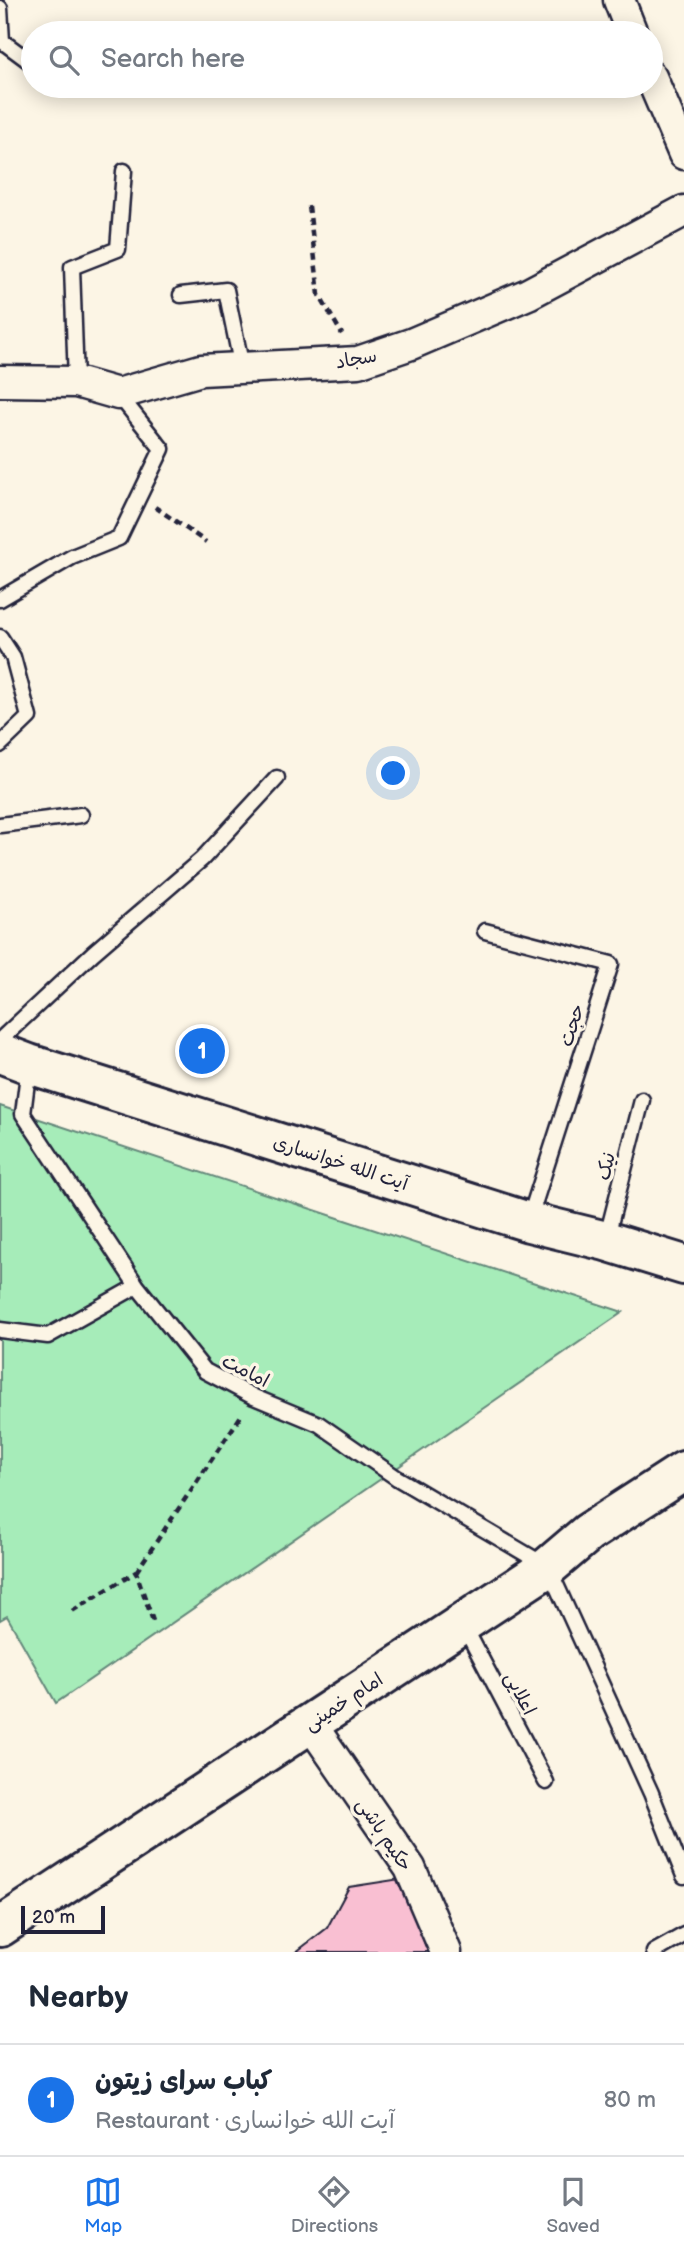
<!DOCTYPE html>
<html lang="en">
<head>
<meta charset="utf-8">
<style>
	body { margin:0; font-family:"Balsamiq Sans","Playpen Sans Arabic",sans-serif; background:#f2f2f3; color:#1f2937 }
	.scale { position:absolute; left:21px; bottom:18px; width:84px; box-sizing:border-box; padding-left:7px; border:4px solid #22223b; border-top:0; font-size:19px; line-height:24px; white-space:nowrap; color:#22223b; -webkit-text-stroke:5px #fcf5e5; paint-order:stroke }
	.you { position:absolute; left:394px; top:774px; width:24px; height:24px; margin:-18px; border:5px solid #fff; border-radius:50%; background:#1a73e8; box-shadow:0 0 0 10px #1a73e833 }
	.badge { display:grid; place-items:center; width:46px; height:46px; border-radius:50%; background:#1a73e8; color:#fff; font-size:23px; font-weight:700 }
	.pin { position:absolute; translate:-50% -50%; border:4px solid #fff; box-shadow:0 2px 7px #0006 }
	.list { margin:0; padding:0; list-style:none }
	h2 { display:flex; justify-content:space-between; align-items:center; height:91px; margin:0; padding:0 28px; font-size:30px }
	h2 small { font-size:23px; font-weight:400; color:#747a83 }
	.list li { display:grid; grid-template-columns:46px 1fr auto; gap:21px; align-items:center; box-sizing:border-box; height:112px; padding:0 28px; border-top:2px solid #e0e1e3 }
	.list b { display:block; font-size:26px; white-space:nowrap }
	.list p { margin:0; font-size:23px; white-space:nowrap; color:#747a83 }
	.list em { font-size:23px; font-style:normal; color:#747a83 }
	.icon { flex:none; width:38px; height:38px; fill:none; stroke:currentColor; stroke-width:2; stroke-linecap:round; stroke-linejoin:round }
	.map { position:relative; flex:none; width:684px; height:1952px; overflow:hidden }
	.search { position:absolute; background:#fff; box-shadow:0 4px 18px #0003; left:21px; right:21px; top:21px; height:77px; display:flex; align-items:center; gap:18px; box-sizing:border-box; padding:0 24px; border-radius:38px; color:#747a83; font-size:26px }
	.sheet { height:203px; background:#fff }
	nav { display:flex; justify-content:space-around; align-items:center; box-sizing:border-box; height:98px; border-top:2px solid #e0e1e3; background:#fff; font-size:19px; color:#747a83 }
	nav a { display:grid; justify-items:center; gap:4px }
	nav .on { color:#1a73e8 }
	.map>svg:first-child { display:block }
	.green { fill:#a6ecb9; stroke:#64877a; stroke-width:2 }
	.building { fill:#f9bfd2; stroke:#22223b; stroke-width:2 }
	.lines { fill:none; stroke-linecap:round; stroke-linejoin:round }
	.lane-casing { stroke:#22223b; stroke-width:19 }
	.street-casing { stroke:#22223b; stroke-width:35 }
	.secondary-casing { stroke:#22223b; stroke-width:44 }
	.path { stroke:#22223b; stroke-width:4.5; stroke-dasharray:7 5; stroke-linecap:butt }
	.lane { stroke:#fcf5e5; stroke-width:14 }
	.street { stroke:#fcf5e5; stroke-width:30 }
	.secondary { stroke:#fcf5e5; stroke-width:38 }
	.labels { text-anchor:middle; stroke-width:7; stroke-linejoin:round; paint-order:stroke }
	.street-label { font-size:19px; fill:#22223b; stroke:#fcf5e5 }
</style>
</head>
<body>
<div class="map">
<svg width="684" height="1952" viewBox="0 0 684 1952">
	<rect width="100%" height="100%" fill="#fcf5e5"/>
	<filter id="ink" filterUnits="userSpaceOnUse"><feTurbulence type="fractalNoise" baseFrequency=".0143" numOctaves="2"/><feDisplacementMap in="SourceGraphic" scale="14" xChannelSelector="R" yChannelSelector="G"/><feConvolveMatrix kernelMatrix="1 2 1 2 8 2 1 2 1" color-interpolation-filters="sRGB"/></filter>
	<g filter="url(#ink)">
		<path class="green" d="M0,1106L623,1312L56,1703L7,1616L0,1620Z"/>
		<path class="building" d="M400,1879L428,1952H296L327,1928L349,1887Z"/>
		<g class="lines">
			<defs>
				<path id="lane" d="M0,8L2,41L33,64
					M181,295L226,290L242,368
					M76,382L72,267L118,249L124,171
					M0,599L72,557L119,538L162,449L118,394
					M0,637L13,657L29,717L0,745
					M0,825L81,815
					M485,931L611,964L529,1220
					M0,1040L93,953L202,859L277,778
					M29,1066L23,1114L137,1286L205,1371L254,1397L319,1424L397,1478L548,1567L651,1793L684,1876
					M606,1240L642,1100
					M0,1330L48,1336L137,1286
					M463,1624L546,1782
					M654,1952L684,1935"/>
				<path id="street" d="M619,0L632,33
					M651,77L684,154
					M0,381L76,382L118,394L201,370L358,362L411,344L528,294L684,211
					M310,1723L410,1868L446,1952"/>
				<path id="secondary" d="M0,1053L29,1064L529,1222L606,1241L684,1265
					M0,1927L548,1567L588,1533L684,1471"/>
			</defs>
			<use href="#lane" class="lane-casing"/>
			<use href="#street" class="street-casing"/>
			<use href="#secondary" class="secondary-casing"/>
			<path class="path" d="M309,206L319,295L342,334
				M155,507L206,542
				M136,1572L243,1413
				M72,1611L136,1572L153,1621"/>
			<use href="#lane" class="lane"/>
			<use href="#street" class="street"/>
			<use href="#secondary" class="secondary"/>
		</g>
	</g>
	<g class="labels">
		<g class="street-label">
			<text transform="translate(356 358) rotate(-10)" y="7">سجاد</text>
			<text transform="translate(571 1025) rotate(-72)" y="7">حجت</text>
			<text transform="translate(341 1162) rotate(18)" y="7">آیت الله خوانساری</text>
			<text transform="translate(605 1166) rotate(-76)" y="7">نیک</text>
			<text transform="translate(246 1370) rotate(27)" y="7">امامت</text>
			<text transform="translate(521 1693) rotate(63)" y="7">اعلایی</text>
			<text transform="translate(343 1701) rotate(-33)" y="7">امام خمینی</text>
			<text transform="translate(385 1834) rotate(56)" y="7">حکیم باشی</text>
		</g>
	</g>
</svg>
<div class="scale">20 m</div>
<div class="you"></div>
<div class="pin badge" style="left:202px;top:1051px">1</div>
<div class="search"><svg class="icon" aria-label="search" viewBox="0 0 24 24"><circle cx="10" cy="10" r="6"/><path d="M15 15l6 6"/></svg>Search here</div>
</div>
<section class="sheet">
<h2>Nearby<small></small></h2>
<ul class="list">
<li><span class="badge">1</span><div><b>کباب سرای زیتون</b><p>Restaurant · آیت الله خوانساری</p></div><em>80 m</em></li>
</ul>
</section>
<nav>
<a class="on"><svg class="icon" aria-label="map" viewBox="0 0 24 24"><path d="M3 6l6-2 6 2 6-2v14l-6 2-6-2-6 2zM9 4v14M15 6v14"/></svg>Map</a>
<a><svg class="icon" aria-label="directions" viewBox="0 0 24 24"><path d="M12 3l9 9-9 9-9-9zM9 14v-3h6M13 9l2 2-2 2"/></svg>Directions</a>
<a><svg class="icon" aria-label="saved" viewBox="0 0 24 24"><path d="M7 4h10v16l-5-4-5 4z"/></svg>Saved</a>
</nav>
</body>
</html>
